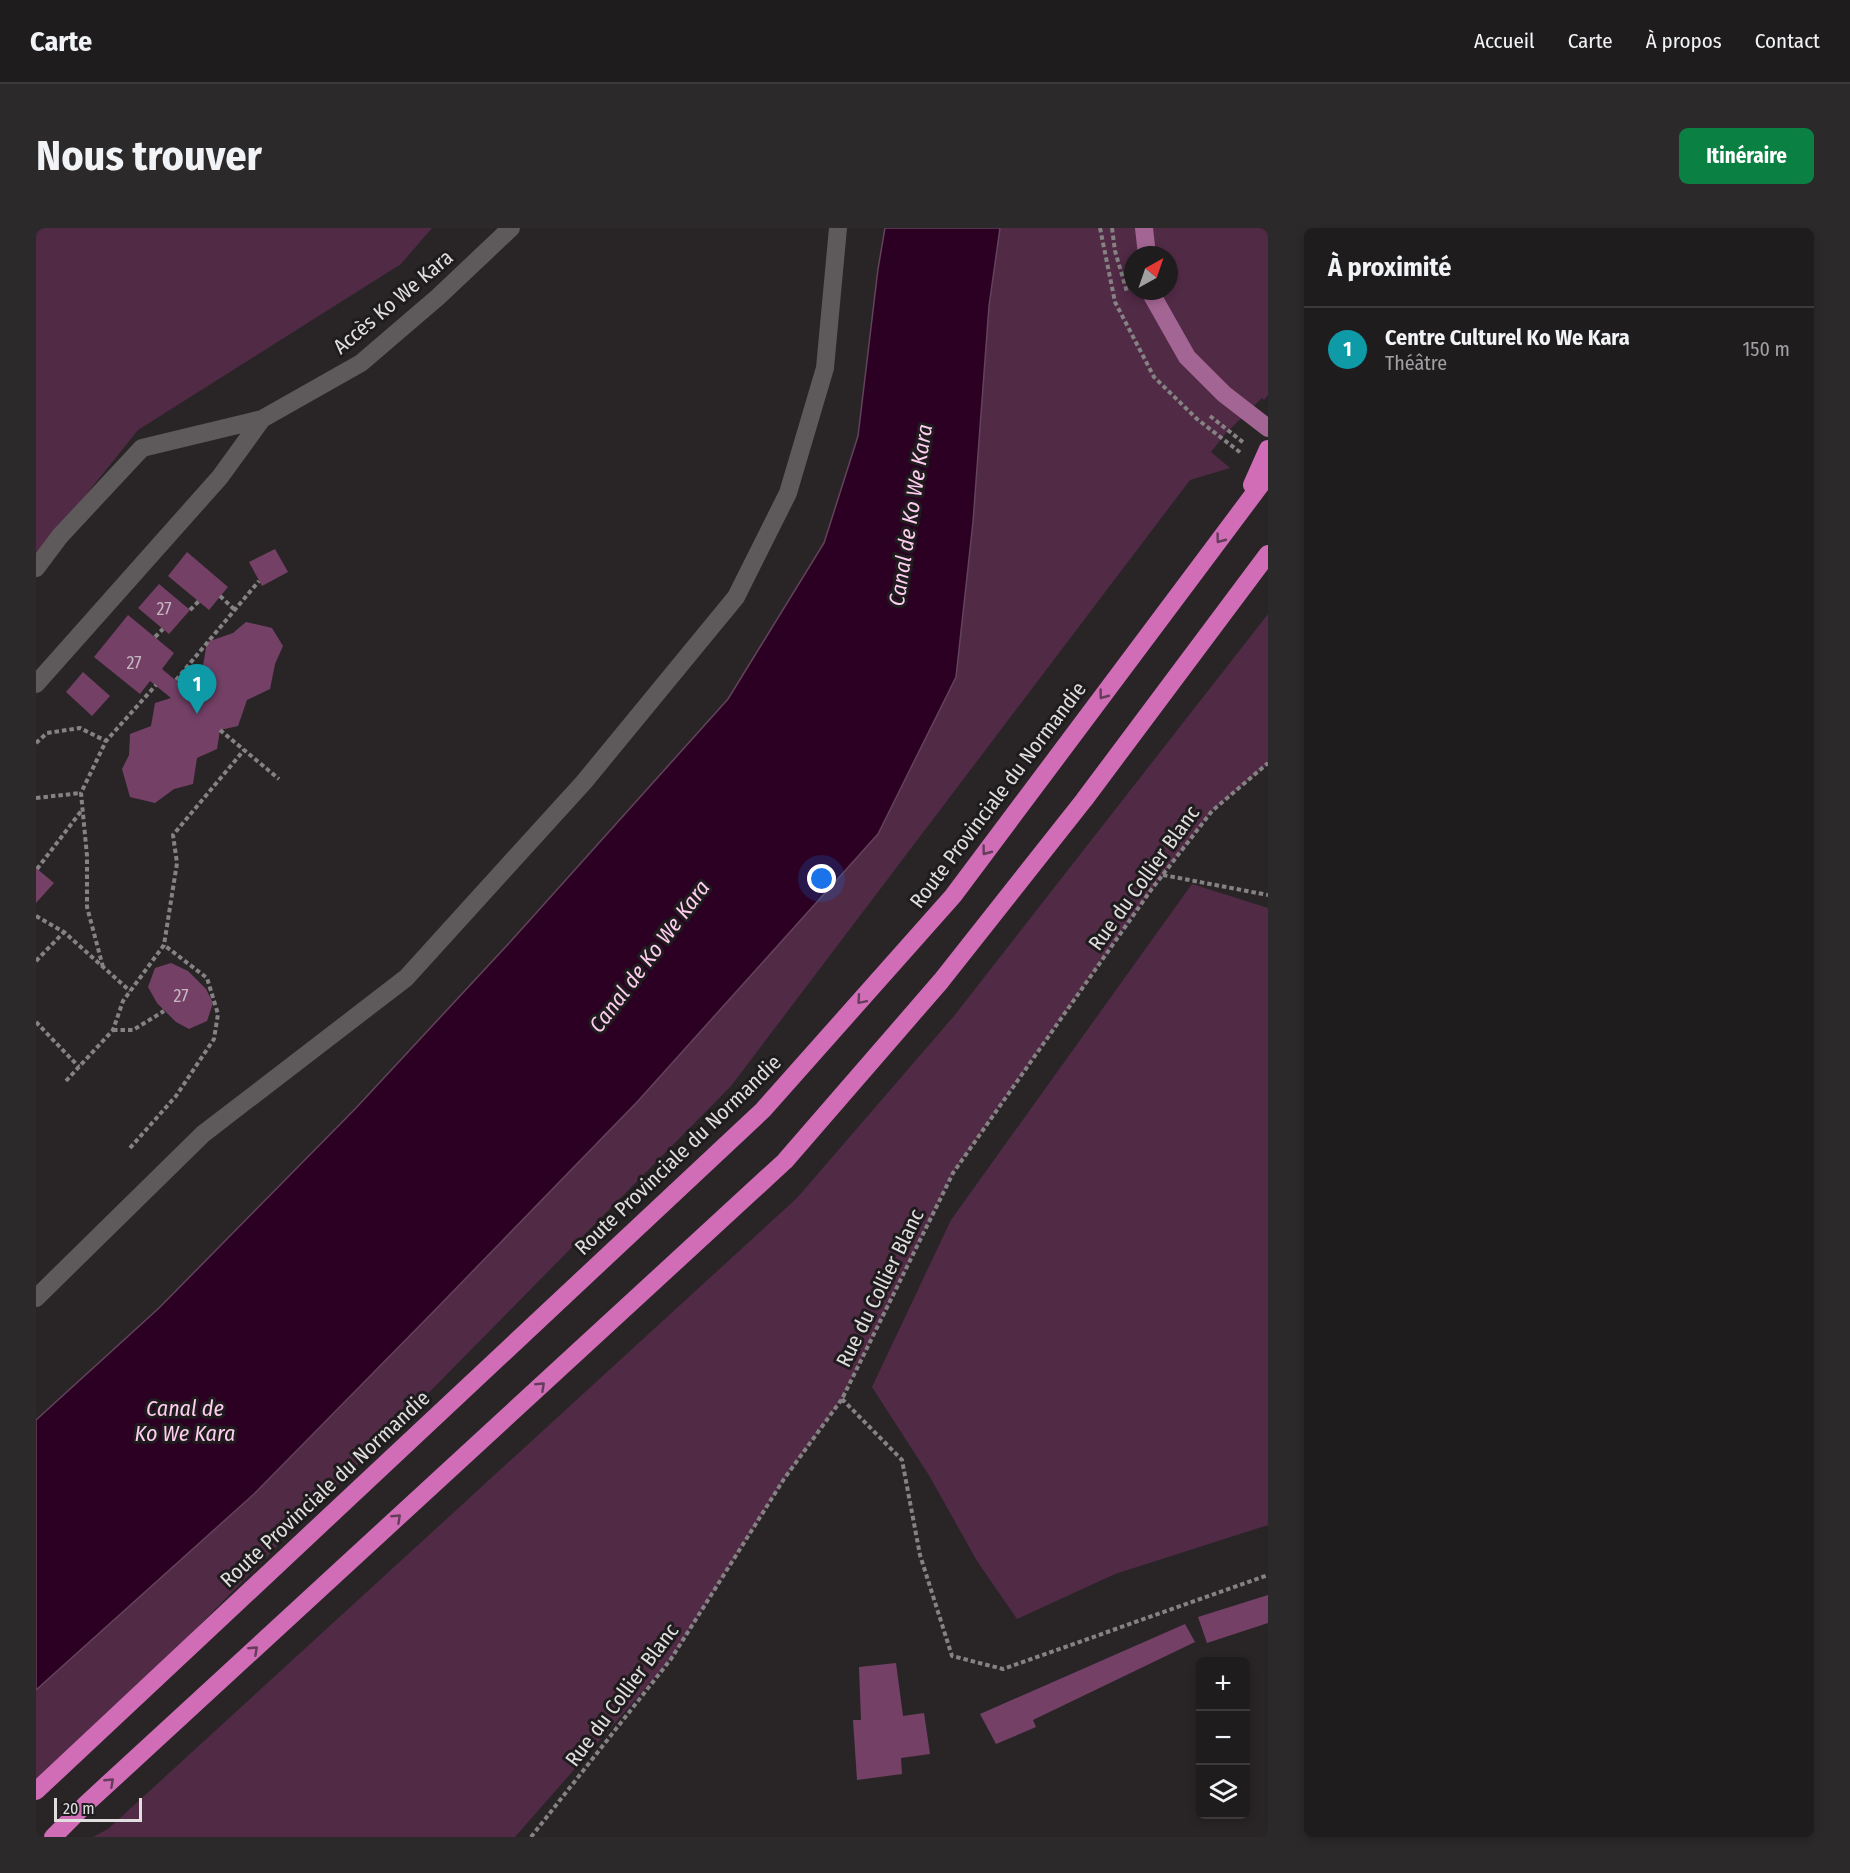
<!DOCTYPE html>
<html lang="fr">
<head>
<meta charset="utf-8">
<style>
	body { margin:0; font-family:"Fira Sans Condensed",sans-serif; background:#2c292a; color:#f1f3f6 }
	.controls { position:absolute; right:18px; bottom:18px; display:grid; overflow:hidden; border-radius:9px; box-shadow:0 3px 9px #0003 }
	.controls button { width:54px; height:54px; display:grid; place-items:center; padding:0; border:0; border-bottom:2px solid #3c3a3b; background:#1f1c1d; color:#f1f3f6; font:30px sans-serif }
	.compass { position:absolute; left:1088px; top:18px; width:54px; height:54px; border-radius:50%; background:#1f1c1d; box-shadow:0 3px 9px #0003; rotate:40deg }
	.scale { position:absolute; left:18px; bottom:15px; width:88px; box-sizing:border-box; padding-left:6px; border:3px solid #e0dedf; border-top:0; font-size:16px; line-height:21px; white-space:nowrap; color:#e0dedf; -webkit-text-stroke:4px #1f1c1e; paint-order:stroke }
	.you { position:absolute; left:786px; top:651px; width:21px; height:21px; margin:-15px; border:4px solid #fff; border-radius:50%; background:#1a73e8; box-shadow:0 0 0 9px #1a73e833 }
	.badge { display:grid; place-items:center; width:39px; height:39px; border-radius:50%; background:#0b8043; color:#fff; font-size:20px; font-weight:700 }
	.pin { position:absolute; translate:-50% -50px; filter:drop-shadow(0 2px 3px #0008) }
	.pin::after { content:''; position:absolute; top:32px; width:21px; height:18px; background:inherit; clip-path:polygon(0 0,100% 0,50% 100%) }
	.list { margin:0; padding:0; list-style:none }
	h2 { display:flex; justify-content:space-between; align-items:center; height:78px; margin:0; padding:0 24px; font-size:26px }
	h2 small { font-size:20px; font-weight:400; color:#a1a1a4 }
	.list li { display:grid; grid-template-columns:39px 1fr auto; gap:18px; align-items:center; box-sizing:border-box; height:84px; padding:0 24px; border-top:2px solid #3c3a3b }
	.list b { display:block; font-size:22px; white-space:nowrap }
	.list p { margin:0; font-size:20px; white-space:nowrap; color:#a1a1a4 }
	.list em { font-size:20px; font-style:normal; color:#a1a1a4 }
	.icon { flex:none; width:33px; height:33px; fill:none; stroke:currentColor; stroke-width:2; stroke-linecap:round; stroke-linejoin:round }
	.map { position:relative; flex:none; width:1232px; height:1609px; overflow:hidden; border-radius:9px }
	header { display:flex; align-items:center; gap:36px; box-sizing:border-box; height:84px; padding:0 30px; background:#1f1c1d; border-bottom:2px solid #3c3a3b }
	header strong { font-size:28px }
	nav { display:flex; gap:33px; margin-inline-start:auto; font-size:21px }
	.intro { display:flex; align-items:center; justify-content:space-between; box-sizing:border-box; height:144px; padding:0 36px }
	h1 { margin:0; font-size:42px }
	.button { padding:15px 27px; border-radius:9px; background:#0b8043; color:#fff; font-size:21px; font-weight:700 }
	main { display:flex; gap:36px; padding:0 36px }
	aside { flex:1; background:#1f1c1d; border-radius:9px; box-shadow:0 3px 9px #0003 }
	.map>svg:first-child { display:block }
	.green { fill:#512a46; fill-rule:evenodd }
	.water { fill:#2c0023; stroke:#62435b; stroke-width:1.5 }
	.building { fill:#744066 }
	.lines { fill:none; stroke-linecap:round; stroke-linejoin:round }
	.path { stroke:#858283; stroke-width:4; stroke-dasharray:4.5 3; stroke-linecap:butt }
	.minor { stroke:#5e5a5c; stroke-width:18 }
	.major { stroke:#a36593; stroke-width:18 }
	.highway { stroke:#d16db7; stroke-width:18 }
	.oneway { stroke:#663c5b }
	.labels { text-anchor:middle; stroke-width:6; stroke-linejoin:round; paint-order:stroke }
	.number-label { font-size:18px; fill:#c5b6c1 }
	.street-label { font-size:21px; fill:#e0dedf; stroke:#1f1c1e }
	.water-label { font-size:22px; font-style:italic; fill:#ffcdef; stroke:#1f1c1e }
</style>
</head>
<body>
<header>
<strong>Carte</strong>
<nav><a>Accueil</a><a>Carte</a><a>À propos</a><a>Contact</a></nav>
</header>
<div class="intro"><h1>Nous trouver</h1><a class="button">Itinéraire</a></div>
<main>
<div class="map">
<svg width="1232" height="1609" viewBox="0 0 1232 1609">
	<rect width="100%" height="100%" fill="#292527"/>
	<path class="green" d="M0,0H396L365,36L102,202L0,329Z
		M964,0H1232V167L1228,172L1226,170L1190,205L1175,224L1194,240L1154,252L695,858L0,1563V1462L218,1266L400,1081L602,873L842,606L937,294L953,78ZM1097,27H1133V63H1097Z
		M1232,386V536L1176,583L1115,662L917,945L806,1171L748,1252L635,1431L479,1609H57L72,1601L761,970L918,788Z
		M1156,656L1232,680V1297L1079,1346L981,1391L941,1333L894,1249L836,1159L915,992Z"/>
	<path class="water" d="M849,0H964L953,78L937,294L920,449L842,606L602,873L400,1081L218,1266L0,1462V1192L123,1080L320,880L475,713L692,471L788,315L822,208L842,41Z"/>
	<path class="building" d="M239,321L252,344L226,358L213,334Z
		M151,324L192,359L173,382L132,348Z
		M123,356L154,382L133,406L102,380Z
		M92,387L138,425L126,441L143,455L144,449L167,438L171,414L197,405L210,394L236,400L247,418L239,436L234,461L211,472L202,498L184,502L181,521L161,530L157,556L138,561L119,575L94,569L86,541L93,527L94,506L115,498L119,475L135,470L114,453L104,466L58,429Z
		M47,444L74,468L56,488L30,464Z
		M0,640L18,655L0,675Z
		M135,735L152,743L170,761L177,775L171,793L153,801L140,794L121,775L112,759L119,740Z
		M1232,1367V1395L1171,1415L1162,1389Z
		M1149,1396L1159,1414L997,1492L1000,1499L960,1516L944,1486Z
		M860,1435L867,1488L888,1485L894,1526L865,1530L866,1546L821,1552L817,1492H825L823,1439Z"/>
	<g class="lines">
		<path class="path" d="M1064,0L1079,74L1118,149L1161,191L1205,225
			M1076,0L1079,23L1091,64
			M1174,188L1208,215
			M184,368L199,382
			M154,382L163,373
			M119,409L127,401
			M140,452L223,353
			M184,502L243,551
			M0,515L11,505L44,500L70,513
			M0,570L45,565
			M1,641L46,582
			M1127,647L1232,667
			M0,688L28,704L94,763
			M0,733L28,704
			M67,739L51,679V628L45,565L70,513L120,457
			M0,794L43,839
			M77,802H97L128,783
			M30,853L77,802L87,773L128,717L141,635L137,607L208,522
			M94,920L140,868L178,811L182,786L171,750L128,717
			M806,1171L866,1232L884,1327L916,1428L967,1441L1232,1347
			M495,1609L635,1431L748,1251L806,1171L917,945L1115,662L1176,583L1232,535"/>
		<path class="minor" d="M0,340L24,308L106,220L226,191L325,135L402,69L475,0
			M0,456L184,249L226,191
			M0,1070L167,906L370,750L548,554L700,369L752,265L789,140L802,0"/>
		<path class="major" d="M1108,0L1111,27
			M1116,63L1117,69L1151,129L1188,166L1232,200"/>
		<path class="highway" d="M1216,257L1232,221
			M0,1563L727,882L917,668L1232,247
			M17,1609L50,1576L749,933L905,753L1048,572L1232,326"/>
	</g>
	<defs><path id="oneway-chevron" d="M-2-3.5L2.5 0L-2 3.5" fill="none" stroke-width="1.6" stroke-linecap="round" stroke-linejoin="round" transform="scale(1.5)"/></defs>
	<g class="oneway">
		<use href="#oneway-chevron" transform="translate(1184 311) rotate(127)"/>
		<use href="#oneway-chevron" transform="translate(1067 467) rotate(127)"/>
		<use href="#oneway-chevron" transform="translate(950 623) rotate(127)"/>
		<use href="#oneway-chevron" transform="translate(825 772) rotate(131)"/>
		<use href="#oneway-chevron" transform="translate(505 1158) rotate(-43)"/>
		<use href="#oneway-chevron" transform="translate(361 1290) rotate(-43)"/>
		<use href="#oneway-chevron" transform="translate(218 1422) rotate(-43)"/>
		<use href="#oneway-chevron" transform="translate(74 1554) rotate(-43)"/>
	</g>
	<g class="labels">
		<g class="number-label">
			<text x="128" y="387">27</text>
			<text x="98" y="441">27</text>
			<text x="145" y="774">27</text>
		</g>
		<g class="street-label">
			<text transform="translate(357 74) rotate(-40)" y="7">Accès Ko We Kara</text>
			<text transform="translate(962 567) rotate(-53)" y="7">Route Provinciale du Normandie</text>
			<text transform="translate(1108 650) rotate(-54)" y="7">Rue du Collier Blanc</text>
			<text transform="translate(642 927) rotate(-44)" y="7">Route Provinciale du Normandie</text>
			<text transform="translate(844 1060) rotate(-64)" y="7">Rue du Collier Blanc</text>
			<text transform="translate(289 1261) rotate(-43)" y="7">Route Provinciale du Normandie</text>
			<text transform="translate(586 1467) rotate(-53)" y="7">Rue du Collier Blanc</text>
		</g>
		<g class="water-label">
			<text transform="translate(874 287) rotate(-81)" y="8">Canal de Ko We Kara</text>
			<text transform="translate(613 728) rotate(-53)" y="8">Canal de Ko We Kara</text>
			<text x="149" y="1188">Canal de<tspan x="149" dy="25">Ko We Kara</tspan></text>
		</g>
	</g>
</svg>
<div class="controls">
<button>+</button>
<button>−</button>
<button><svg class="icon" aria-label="layers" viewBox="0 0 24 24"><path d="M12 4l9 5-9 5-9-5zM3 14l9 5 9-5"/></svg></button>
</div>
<svg class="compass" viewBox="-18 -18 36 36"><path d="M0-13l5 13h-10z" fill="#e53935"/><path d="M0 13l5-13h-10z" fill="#a1a1a4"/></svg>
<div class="scale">20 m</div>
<div class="you"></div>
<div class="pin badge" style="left:161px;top:486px;background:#0f9aa8">1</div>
</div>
<aside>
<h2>À proximité<small></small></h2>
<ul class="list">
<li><span class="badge" style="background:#0f9aa8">1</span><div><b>Centre Culturel Ko We Kara</b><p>Théâtre</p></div><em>150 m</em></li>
</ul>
</aside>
</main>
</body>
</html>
